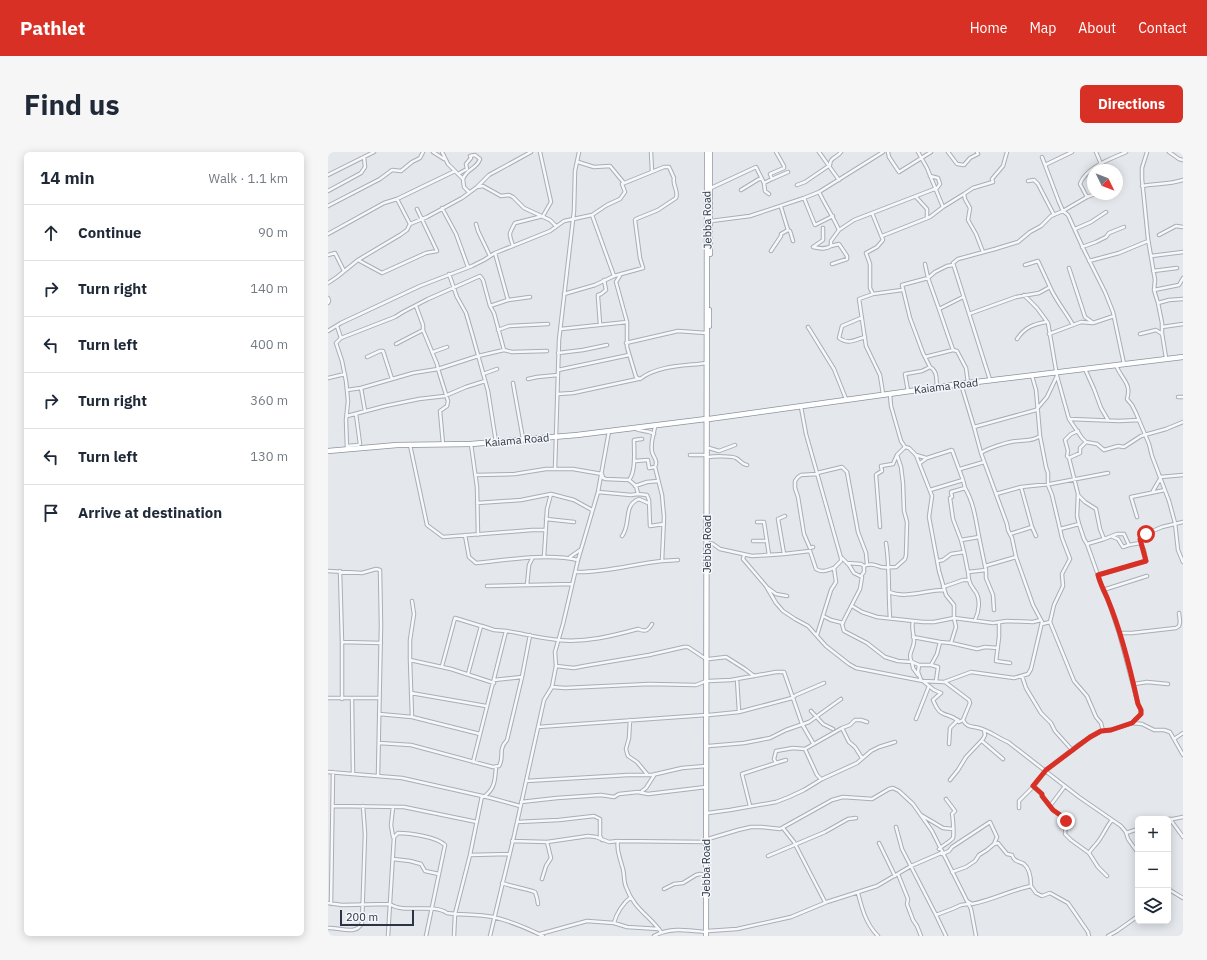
<!DOCTYPE html>
<html lang="en">
<head>
<meta charset="utf-8">
<style>
	body { margin:0; font-family:"IBM Plex Sans",sans-serif; background:#f6f6f7; color:#1f2937 }
	.controls { position:absolute; right:12px; bottom:12px; display:grid; overflow:hidden; border-radius:6px; box-shadow:0 2px 10px #0003 }
	.controls button { width:36px; height:36px; display:grid; place-items:center; padding:0; border:0; border-bottom:1px solid #e0e1e3; background:#fff; color:#1f2937; font:20px sans-serif }
	.compass { position:absolute; left:759px; top:12px; width:36px; height:36px; border-radius:50%; background:#fff; box-shadow:0 2px 10px #0003; rotate:133deg }
	.scale { position:absolute; left:12px; bottom:10px; width:74px; box-sizing:border-box; padding-left:4px; border:2px solid #2b3445; border-top:0; font-size:11px; line-height:14px; white-space:nowrap; color:#2b3445; -webkit-text-stroke:3px #f4f6f9; paint-order:stroke }
	.stop { position:absolute; width:12px; height:12px; margin:-9px; border:3px solid #d93025; border-radius:50%; background:#fff }
	.stop.end { background:#d93025; border-color:#fff; box-shadow:0 1px 4px #0008 }
	.list { margin:0; padding:0; list-style:none }
	h2 { display:flex; justify-content:space-between; align-items:center; height:52px; margin:0; padding:0 16px; font-size:17px }
	h2 small { font-size:13px; font-weight:400; color:#747a83 }
	.list li { display:grid; grid-template-columns:26px 1fr auto; gap:12px; align-items:center; box-sizing:border-box; height:56px; padding:0 16px; border-top:1px solid #e0e1e3 }
	.list b { display:block; font-size:15px; white-space:nowrap }
	.list em { font-size:13px; font-style:normal; color:#747a83 }
	.icon { flex:none; width:22px; height:22px; fill:none; stroke:currentColor; stroke-width:2; stroke-linecap:round; stroke-linejoin:round }
	.map { position:relative; flex:none; width:855px; height:784px; overflow:hidden; border-radius:6px }
	header { display:flex; align-items:center; gap:24px; box-sizing:border-box; height:56px; padding:0 20px; background:#d93025; color:#fff }
	header strong { font-size:19px }
	nav { display:flex; gap:22px; margin-inline-start:auto; font-size:14px }
	.intro { display:flex; align-items:center; justify-content:space-between; box-sizing:border-box; height:96px; padding:0 24px }
	h1 { margin:0; font-size:28px }
	.button { padding:10px 18px; border-radius:6px; background:#d93025; color:#fff; font-size:14px; font-weight:700 }
	main { display:flex; gap:24px; padding:0 24px }
	aside { flex:1; background:#fff; border-radius:6px; box-shadow:0 2px 10px #0003 }
	.map>svg:first-child { display:block }
	.lines { fill:none; stroke-linecap:round; stroke-linejoin:round }
	.minor-casing { stroke:#a9aeb7; stroke-width:4.5 }
	.trunk-casing { stroke:#8b94a3; stroke-width:6 }
	.minor { stroke:#f7f8fa; stroke-width:2.5 }
	.trunk { stroke:#fff; stroke-width:4.5 }
	.route { stroke:#d93025; stroke-width:5 }
	.labels { text-anchor:middle; stroke-width:3; stroke-linejoin:round; paint-order:stroke }
	.street-label { font-size:11px; fill:#2b3445; stroke:#f4f6f9 }
</style>
</head>
<body>
<header>
<strong>Pathlet</strong>
<nav><a>Home</a><a>Map</a><a>About</a><a>Contact</a></nav>
</header>
<div class="intro"><h1>Find us</h1><a class="button">Directions</a></div>
<main>
<aside>
<h2>14 min<small>Walk · 1.1 km</small></h2>
<ul class="list">
<li><svg class="icon" aria-label="ahead" viewBox="0 0 24 24"><path d="M12 20V5M6 11l6-6 6 6"/></svg><div><b>Continue</b></div><em>90 m</em></li>
<li><svg class="icon" aria-label="right" viewBox="0 0 24 24"><path d="M7 20v-9h11M14 6l5 5-5 5"/></svg><div><b>Turn right</b></div><em>140 m</em></li>
<li><svg class="icon" aria-label="left" viewBox="0 0 24 24"><path d="M17 20v-9H6M10 6l-5 5 5 5"/></svg><div><b>Turn left</b></div><em>400 m</em></li>
<li><svg class="icon" aria-label="right" viewBox="0 0 24 24"><path d="M7 20v-9h11M14 6l5 5-5 5"/></svg><div><b>Turn right</b></div><em>360 m</em></li>
<li><svg class="icon" aria-label="left" viewBox="0 0 24 24"><path d="M17 20v-9H6M10 6l-5 5 5 5"/></svg><div><b>Turn left</b></div><em>130 m</em></li>
<li><svg class="icon" aria-label="arrive" viewBox="0 0 24 24"><path d="M6 21V4h12l-3 4 3 4H6"/></svg><div><b>Arrive at destination</b></div></li>
</ul>
</aside>
<div class="map">
<svg width="855" height="784" viewBox="0 0 855 784">
	<rect width="100%" height="100%" fill="#e4e7ec"/>
	<g class="lines">
		<defs>
			<path id="minor" d="M105,0L116,7
				M114,0L120,12L135,27L136,35L141,40
				M323,0L324,20
				M448,0L456,14V16L442,22L444,27L460,20
				M491,0L511,28
				M560,0L561,5L571,20L603,0
				M590,0L599,16L615,55L636,42L637,47L642,56L640,68L648,82L655,100
				M620,0L629,12L636,13L642,6L650,2L649,0
				M768,0L773,12
				M819,0L814,16V27L820,87L827,128L826,138L830,151L834,171V181L838,206
				M841,0L851,7L855,8
				M714,5L731,50L735,59L740,63L756,98L777,140L785,160L796,212
				M250,10L266,15L282,14L296,31
				M717,13L744,0
				M130,22L139,17L138,12L143,6L142,4L147,3L152,7C149,17 139,16 135,27
				M0,23L46,0
				M700,29L706,28L710,32L726,63
				M469,33L477,30L502,13C502,5 509,6 513,0
				M814,34C829,31 840,33 855,28
				M149,35L155,34L173,44L181,43L185,45L196,56L222,68L228,74
				M383,36L428,15L434,27
				M413,38L431,27H434L436,31
				M0,39L33,21L37,15L36,5
				M491,40C497,53 505,64 511,78L526,68L609,36L612,32L610,26L602,24
				M441,42L437,39L436,31L444,27
				M636,42L645,36L665,30L664,27L675,14L679,0
				M588,45L599,57V66
				M759,45L767,42
				M476,46L487,73L505,64
				M69,47L82,72
				M0,54L52,27L64,18L73,19L84,10L92,6L95,0
				M453,55L460,78L462,79L465,89
				M114,56L128,82L140,115
				M544,61L555,88L549,95L538,101L542,112V136L545,142
				M264,63L286,124
				M383,69L422,64L476,46L491,40L555,0
				M148,72L150,79L162,104
				M495,76V88L485,95C491,96 497,98 503,94V89L511,78
				M747,77L763,70L778,60
				M0,82L56,51L69,47L127,19
				M831,83L848,74L855,75
				M554,84L602,65L615,55
				M185,94C181,81 180,84 187,71L215,64L223,50L212,0
				M503,94L511,92L519,104V107L504,112
				M754,95L768,90L778,85L781,81L796,75
				M443,99L453,84V82L460,78
				M167,101L180,148
				M0,103L7,101L16,119
				M823,104L855,100
				M30,108L54,121L98,101L109,99L89,57
				M761,109L791,101L820,89
				M597,112L600,126L611,157
				M741,116L757,165L764,170
				M825,119L849,116
				M121,122L129,145L138,161L145,185L160,239L168,290
				M0,131L9,125L30,108L72,83L79,78L82,72L99,65L134,46L149,35L161,23L203,0
				M722,135C728,149 738,160 745,173
				M826,138L851,133L855,126
				M696,143L709,156L720,171L729,224L741,267L754,286L758,290L752,296V301L741,306L750,342L749,364L751,372L732,377L734,386L742,407L734,422L735,434L726,453L722,470L714,472
				M0,146L1,149L0,151
				M830,151L841,148L855,147
				M88,154L95,173V178L109,212L110,217L120,249L119,254L112,259L115,292
				M641,162L688,145L711,141L722,135L710,109L697,113
				M533,166L514,174L511,186C521,193 526,188 537,185
				M299,170V195L308,225L312,227C330,213 357,214 379,211
				M272,172L270,145V143L273,142L278,138L276,128
				M9,174L13,186L67,165L75,160L100,147L152,124L155,128L162,154
				M480,175L506,217L518,247
				M834,175L855,172
				M233,177L299,170L288,130L293,122
				M170,178L181,174L220,172
				M0,179L13,171L92,134L144,114L156,108L167,101L222,79L236,69L264,63L279,53L292,47L297,40L294,32L336,15H341L346,26C344,33 351,39 348,46L330,58L308,67L307,68L312,106L315,116L286,124L267,133L236,142
				M721,182L753,170L765,171L786,164
				M812,182L828,178L834,182
				M13,186L8,191L14,209L18,229L20,249L18,268L19,297
				M689,187C697,175 706,172 718,170
				M298,191L350,179L378,181
				M68,192L95,178
				M176,198L166,161L162,154L180,148L202,145
				M625,198L611,157L635,145
				M105,200L119,195
				M230,201L255,198L279,193
				M39,205L52,199H55L64,227
				M597,205L625,198L629,199L638,216L640,231
				M788,213C793,227 804,231 799,247L804,253L808,261L821,292L824,304L841,349L847,371L850,398L855,410
				M602,215C610,219 608,228 609,235
				M757,217L766,237L773,256L780,268
				M230,218L301,203
				M155,222L169,217
				M0,226L17,222
				M200,227L209,225L230,223
				M662,228L625,111L630,107L667,97L690,90L702,80L713,74L723,64L735,59L759,45L752,32C758,15 783,7 798,0
				M185,231L195,287
				M633,232L646,275
				M33,236L37,259
				M19,238L33,236L85,221L110,217L150,204L176,198L184,200L219,199
				M580,239L577,222L594,219L602,215L595,201L582,166L574,133L600,126L607,120L619,114L625,113
				M230,242L245,241L310,227
				M555,242L552,223L538,194L531,147L545,142L574,138
				M562,242L563,254L573,289L577,295L581,296L588,303L604,344L601,365L611,419L618,443L626,453V466L628,475L623,491L612,490L609,502L603,513H591L584,510L585,516L590,523
				M850,245H855
				M473,255L478,282L513,406V409L506,416L508,430L503,438L489,483
				M19,264L57,254L91,247L117,244L138,235L157,229
				M742,267L791,269L811,268
				M327,274C326,283 322,290 324,300C326,306 330,309 327,315
				M306,276C312,280 320,278 326,282
				M712,284L718,315L720,321V333L724,343L732,377
				M314,287L306,288C306,299 308,320 301,328L308,334L310,342L319,343L321,348L322,374L336,372
				M758,290L769,292L776,298L790,294L796,295L813,284L838,277L855,270
				M143,292L149,335L150,383
				M82,293L99,373L115,385L204,378H217
				M19,294L30,293L32,292L28,262
				M381,296L391,299L407,293
				M653,301C660,296 682,289 690,289C699,288 705,289 712,284L708,238L704,224
				M362,303H378
				M588,303L598,306
				M381,305C386,304 404,304 408,306C412,308 413,312 419,313
				M741,306L739,304L740,299L737,288L743,282L750,279
				M592,311L599,306L624,298L635,328L602,338
				M227,317L231,188L246,59L247,19L251,0
				M632,317L656,310
				M489,321L514,315L519,320L530,380L538,401L539,412
				M148,323L187,322L218,317H245L274,322L275,326L278,327L301,328
				M832,325L855,323
				M307,334L319,330L330,329
				M637,336C646,351 648,369 651,385
				M825,339L832,327
				M270,340L303,343L310,342
				M668,342L693,335L722,332L780,321
				M750,343L757,350L768,357L772,377L776,387L759,392L756,387L751,372
				M149,351L193,348L223,342L246,348L264,358
				M809,365L803,345L837,338
				M218,367L246,370
				M429,370H436L441,403
				M552,375L548,323L549,322L554,319L553,314L565,312L569,303L577,295
				M704,375L708,384
				M682,382L704,375L693,335
				M137,383L141,405L148,411C177,408 222,401 250,408
				M294,384C296,382 297,378 298,375C301,364 298,352 311,347L320,351
				M785,385L790,387L795,395L801,393
				M633,388L625,367L622,346L624,345L623,340L637,336L635,328
				M425,389H439
				M381,391L385,392L392,397L424,404L456,402L482,399L488,417C494,421 500,418 506,416
				M558,391C562,416 560,441 562,466
				M812,391L813,384L834,375L855,370
				M759,392L770,423L818,409L816,398L812,391L801,393L796,382H789L776,387
				M485,395L482,396L476,382L470,345L467,336V329L470,325L473,323L489,322
				M636,400L633,388L651,385L657,414
				M456,402L450,367L457,364
				M416,403L415,407L438,434L448,451L455,459L467,467L480,474L498,494L521,512L528,516L595,529L616,530L643,520L686,526L700,522L703,517L714,470L705,453L688,405L684,386L680,378L679,372L653,301L646,275L708,258L719,245L729,224
				M216,405L219,357L223,342
				M242,405L252,398
				M514,406L521,413L526,421L534,425L532,437L514,472L516,479L539,491L557,505L570,509L584,510C579,502 586,497 586,489C586,481 583,477 585,469
				M334,409L350,408
				M610,409L615,408L623,402L636,400L640,420
				M519,411L533,412L536,414C542,411 547,413 553,415C557,416 563,415 568,415L577,407L578,403L579,370L576,359L575,331L573,315L569,303
				M658,418V426L665,443L666,458
				M0,419L34,421L48,417L52,418L53,473L50,624
				M12,419L14,490V547
				M247,420C277,421 305,412 334,409L336,365L334,343L327,315L321,316L320,308L307,309
				M770,423L775,438L819,424
				M533,424L536,420V414
				M641,428C642,433 644,435 647,439C653,447 651,460 647,468
				M199,433L201,413L204,407
				M159,434L244,432
				M615,435L635,428H641L640,420L658,418L657,414L688,405
				M440,436L448,442L459,444
				M775,438L780,448L791,481L810,552L813,558V562L804,571
				M561,440C578,447 598,438 616,438
				M524,454L534,460L549,465L595,470H606L626,466L665,471L679,469L705,470L713,468
				M495,464L503,468L515,471
				M671,470V485L668,509L682,511
				M722,470L746,529L759,544L768,565L773,571L775,579
				M154,474L166,478L178,479
				M791,481H804L848,476L851,474L852,470L851,461
				M585,485L612,490
				M14,490L53,491
				M623,491L649,497L657,495L670,496
				M381,507L398,505L417,517L426,524
				M82,508V488L86,462L84,449
				M591,513L590,520L593,528
				M603,513L610,515L608,529
				M114,514L127,466L153,474L140,522
				M228,514L246,516L256,514L321,503L356,495H360L378,507
				M694,524L698,536L713,561L723,571L727,579L744,598
				M409,527L411,560L464,546L468,543L496,531
				M166,528L194,525L202,483
				M381,529L403,528L448,520H456L474,572L485,591
				M595,529L606,538L613,541L605,548C607,552 609,559 614,561C621,565 625,563 631,570L635,568
				M617,530L641,548L642,551L635,568C639,576 644,574 651,576C662,579 670,586 680,590L751,645L793,674L798,680L800,687L810,701
				M806,532L819,530L840,532
				M224,535L237,536L321,532L368,533L378,529
				M83,541L158,554
				M0,546H51
				M24,547L25,622
				M483,559L495,572L505,577
				M51,562L84,565L152,582
				M381,563L411,560
				M84,565L82,508L123,517L166,531
				M588,567L601,534
				M302,568L301,586L298,597L299,601L300,604L309,610L319,622
				M210,575L378,563
				M514,576L522,573L527,568H533L539,570
				M846,587L855,581
				M654,589L675,607
				M51,591L83,593L165,615L171,614C177,604 169,599 179,588L194,525
				M621,592L622,576L630,568
				M381,594L416,591L442,586L458,578L481,570L513,547
				M477,597L514,576L521,590L527,595L534,606
				M458,608L448,611L446,607L448,599L465,596L477,597L489,623L493,627
				M145,610L178,479C196,482 213,486 230,488C257,491 284,484 310,477C317,480 320,479 324,472
				M0,620L74,626L163,646L192,654
				M622,628L630,618L638,605L655,587L657,583L656,578
				M198,629L300,623H324L354,616L378,614
				M705,634L714,642V644L722,654
				M737,634L722,654L725,658L738,667L737,682L743,688L761,701C763,697 766,695 769,691C775,684 778,675 784,668
				M314,639L318,636L327,622
				M157,644C167,636 167,628 168,615
				M193,650L229,646L273,643L286,645L291,642L310,640L320,642L378,635
				M5,654L76,655L149,670
				M422,654L414,622L448,611
				M65,655L63,673L65,685
				M691,656V649L706,634L718,618L750,593L773,579L783,578L804,571L814,572L826,578H836L842,580L855,603
				M380,661L402,658L448,650L461,645L476,638L494,627L529,611L543,599L551,595L567,590
				M593,663L615,676L625,677
				M833,667H845L855,665
				M842,667L855,685
				M189,670L231,668L266,664L272,667V684L274,688
				M568,675L574,697L608,763L624,757L633,753L640,752
				M455,676L466,690L497,750
				M798,681L810,677
				M380,687L410,678L423,675H433L452,677L504,648L515,645L544,647L561,637L565,636L571,639L585,652L604,679L643,757L648,784
				M184,689L219,690L260,684L268,685L281,690L290,689L378,690
				M290,689C288,699 292,705 294,714C297,721 295,728 298,735C306,757 321,763 333,780
				M551,691L567,724
				M611,697C615,693 622,690 625,686C626,683 625,666 624,662L627,659L618,647
				M761,701L770,715L779,724
				M614,702L621,699L624,695L662,670L669,685L666,692
				M142,703L181,702
				M440,704L497,680L520,667L528,666
				M65,707L82,709L93,712L97,719L111,722
				M624,720L638,715L647,709L651,703L659,698L666,692L670,691L679,702L684,703C686,710 691,709 696,712C702,717 703,726 703,734
				M570,722L580,747L579,752L585,768L589,774L593,784
				M214,727L218,714L223,706L219,690
				M174,731C185,735 196,736 207,740L209,746L210,752
				M336,737L346,732L355,731L368,723L372,722L378,723
				M840,737L855,746
				M530,741C534,757 538,772 550,784
				M639,749L644,752C665,748 683,738 703,734L708,741L714,744L722,741L740,751L760,780L761,784
				M0,751L14,753L62,752C75,762 105,751 119,761C134,763 150,762 165,765C182,769 199,776 215,784
				M3,752L5,620
				M608,763L618,784
				M286,771C288,762 295,751 303,745
				M0,776C11,775 28,784 34,771L37,682L35,654
				M380,779L409,777L463,765L499,750L549,734L583,714L613,701
				M212,782L259,769L286,771L299,775L331,777
				M60,784L66,685L70,681C82,681 109,685 117,693L98,784
				M126,784L127,762L142,703L154,644
				M162,784L186,684L216,548L224,535L228,514L227,500L235,472L250,408L270,340L281,279
				M326,784C341,775 360,778 377,780
				M780,784L789,779L810,764"/>
			<path id="trunk" d="M382,102V0
				M381,174V158
				M381,267L640,231L855,205
				M0,299L69,293L143,292L249,283L378,267
				M378,784L379,0"/>
		</defs>
		<use href="#minor" class="minor-casing"/>
		<use href="#trunk" class="trunk-casing"/>
		<use href="#minor" class="minor"/>
		<use href="#trunk" class="trunk"/>
	</g>
	<g class="lines">
		<path class="route" d="M738,669V667L725,658L714,644V642L705,634L718,618L762,585L773,579L783,578L804,571L813,562V558L810,552C803,520 793,479 780,448C777,440 772,432 770,423L818,409L812,387L813,384L818,382"/>
	</g>
	<g class="labels">
		<g class="street-label">
			<text transform="translate(379 68) rotate(-91)" y="4">Jebba Road</text>
			<text transform="translate(618 234) rotate(-7)" y="4">Kaiama Road</text>
			<text transform="translate(189 288) rotate(-5)" y="4">Kaiama Road</text>
			<text transform="translate(379 392) rotate(-90)" y="4">Jebba Road</text>
			<text transform="translate(378 716) rotate(-90)" y="4">Jebba Road</text>
		</g>
	</g>
</svg>
<div class="controls">
<button>+</button>
<button>−</button>
<button><svg class="icon" aria-label="layers" viewBox="0 0 24 24"><path d="M12 4l9 5-9 5-9-5zM3 14l9 5 9-5"/></svg></button>
</div>
<svg class="compass" viewBox="-18 -18 36 36"><path d="M0-13l5 13h-10z" fill="#e53935"/><path d="M0 13l5-13h-10z" fill="#747a83"/></svg>
<div class="scale">200 m</div>
<div class="stop" style="left:818px;top:382px"></div>
<div class="stop end" style="left:738px;top:669px"></div>
</div>
</main>
</body>
</html>
